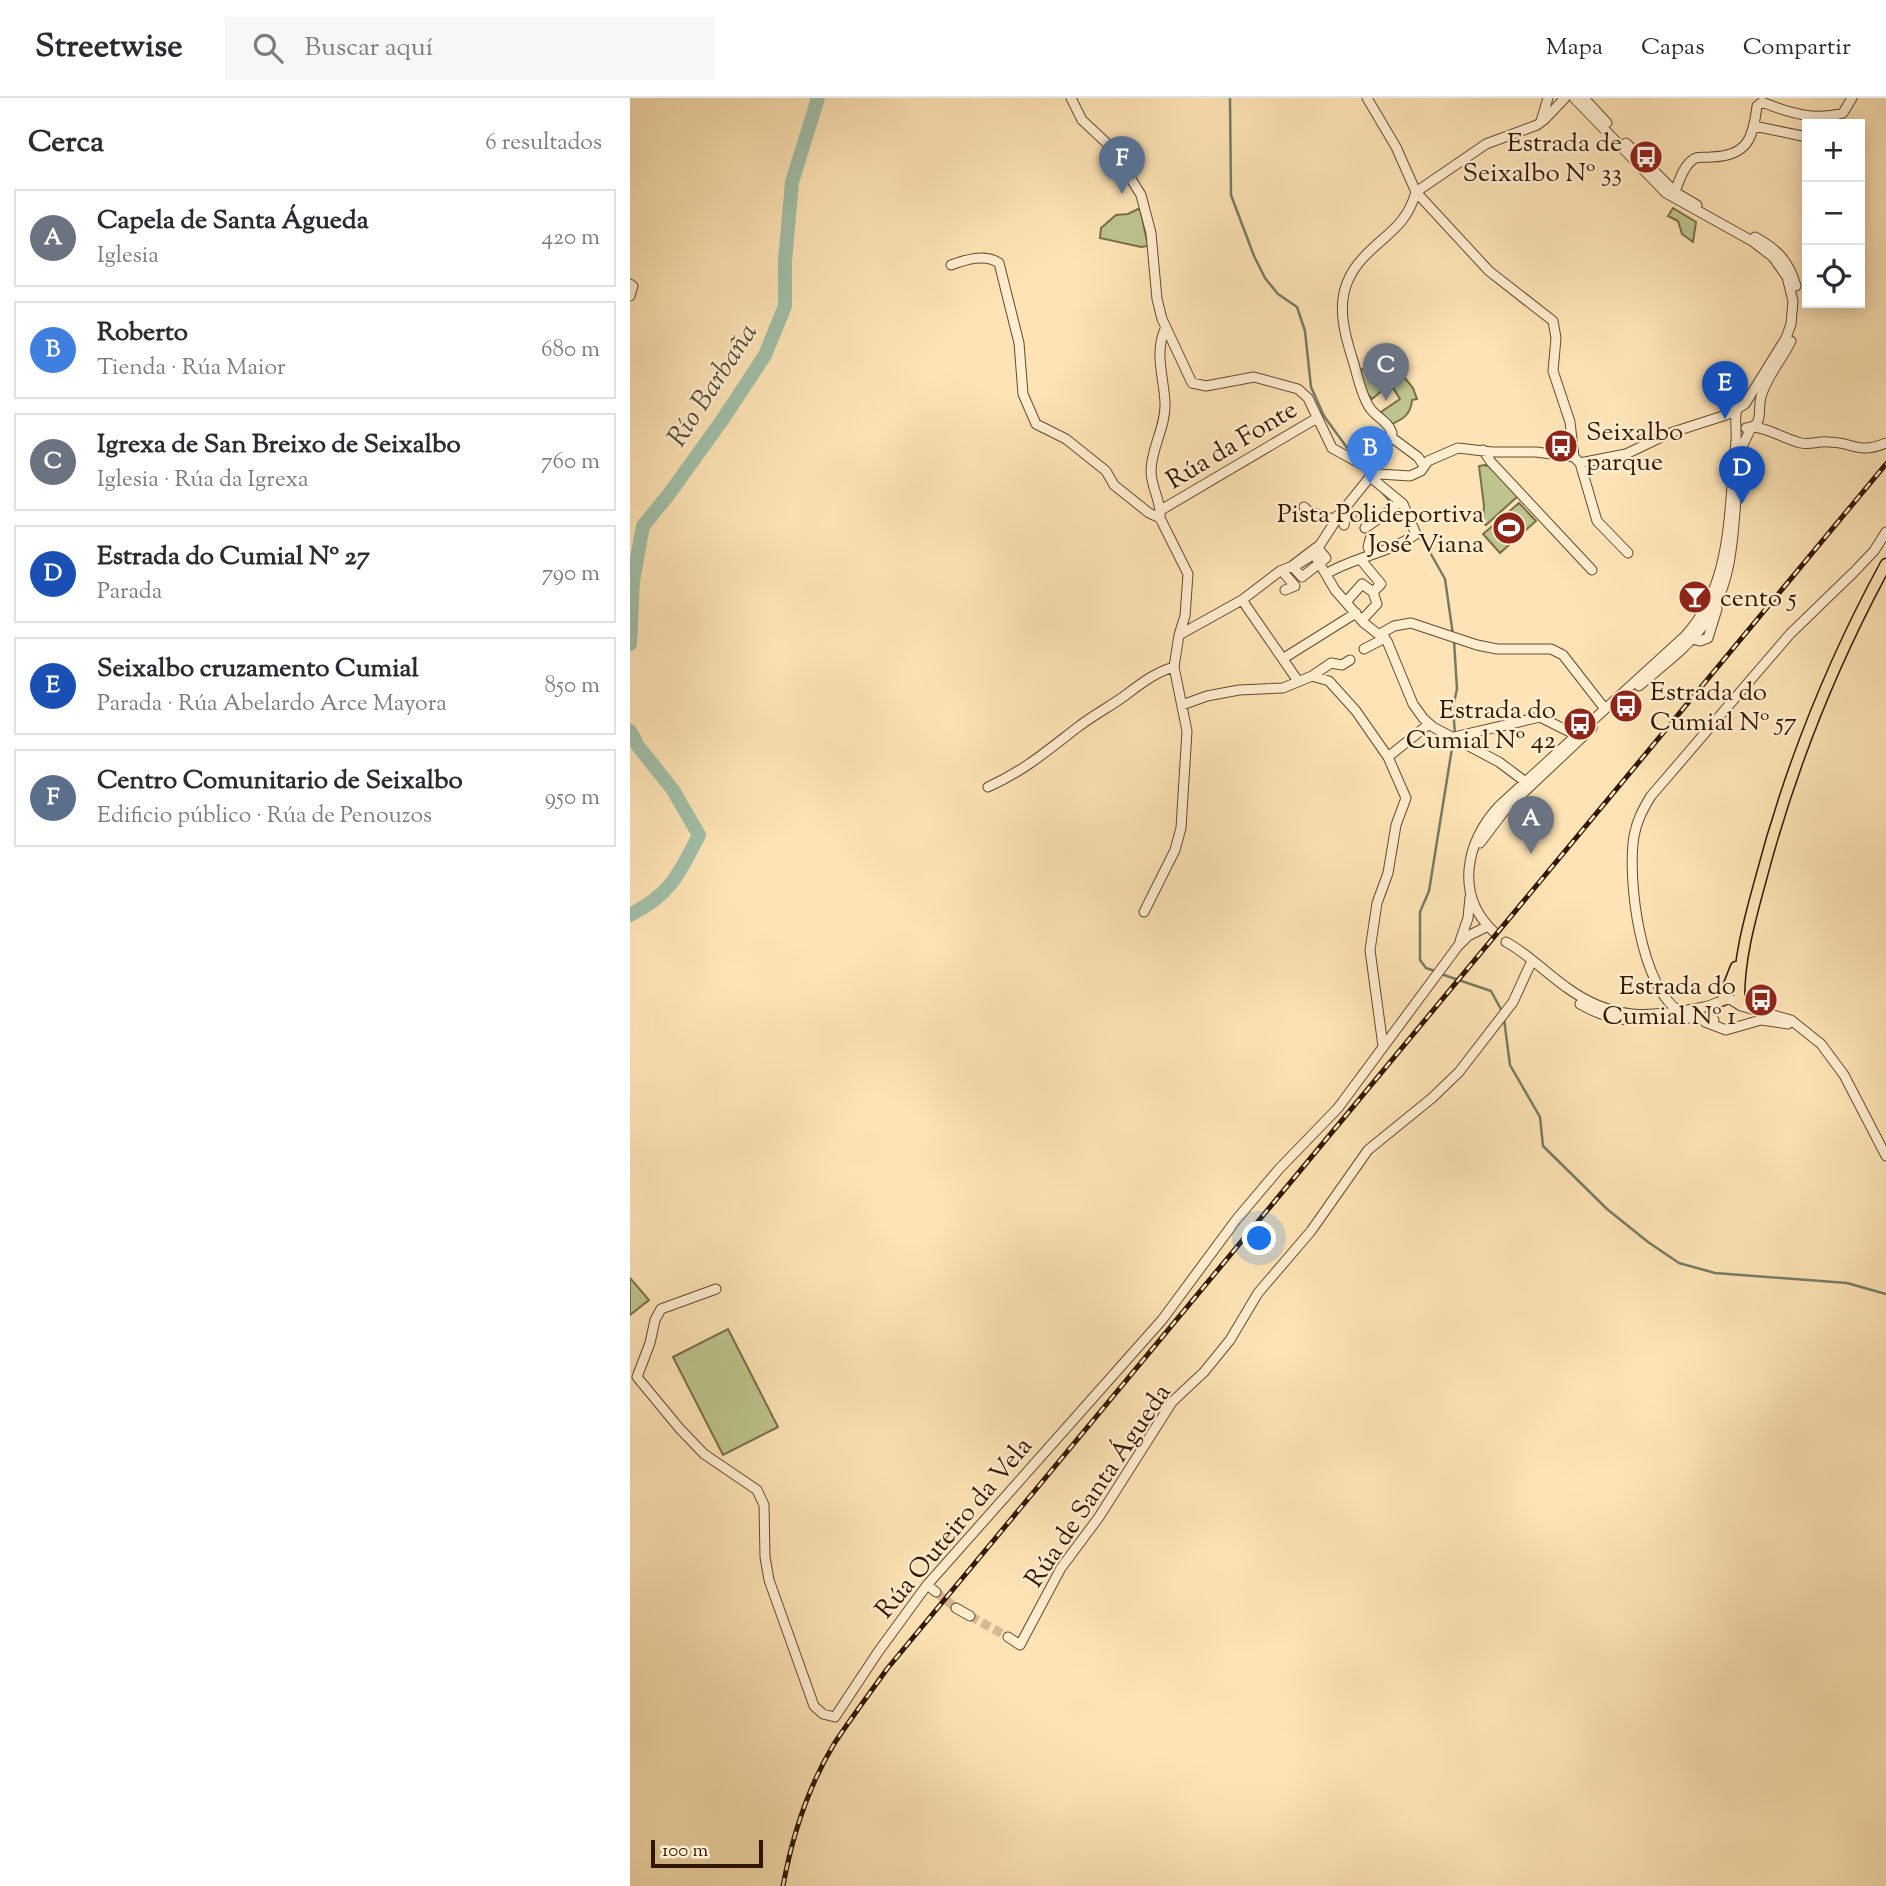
<!DOCTYPE html>
<html lang="es">
<head>
<meta charset="utf-8">
<style>
	body { margin:0; font-family:"Sorts Mill Goudy",serif; background:#f7f7f7; color:#2b2b33 }
	.controls { position:absolute; right:21px; top:21px; display:grid; overflow:hidden; border-radius:0px; box-shadow:0 4px 18px #0003 }
	.controls button { width:63px; height:63px; display:grid; place-items:center; padding:0; border:0; border-bottom:2px solid #e1e1e2; background:#fff; color:#2b2b33; font:35px sans-serif }
	.scale { position:absolute; left:21px; bottom:18px; width:112px; box-sizing:border-box; padding-left:7px; border:4px solid #311702; border-top:0; font-size:19px; line-height:24px; white-space:nowrap; color:#311702; -webkit-text-stroke:5px #feedcf; paint-order:stroke }
	.you { position:absolute; left:630px; top:1141px; width:24px; height:24px; margin:-18px; border:5px solid #fff; border-radius:50%; background:#1a73e8; box-shadow:0 0 0 10px #1a73e833 }
	.badge { display:grid; place-items:center; width:46px; height:46px; border-radius:50%; background:#8f2418; color:#fff; font-size:23px; font-weight:700 }
	.pin { position:absolute; translate:-50% -58px; filter:drop-shadow(0 2px 4px #0008) }
	.pin::after { content:''; position:absolute; top:37px; width:24px; height:21px; background:inherit; clip-path:polygon(0 0,100% 0,50% 100%) }
	.list { margin:0; padding:0; list-style:none }
	h2 { display:flex; justify-content:space-between; align-items:center; height:91px; margin:0; padding:0 28px; font-size:30px }
	h2 small { font-size:23px; font-weight:400; color:#7c7c81 }
	.list li { display:grid; grid-template-columns:46px 1fr auto; gap:21px; align-items:center; box-sizing:border-box; height:98px; margin:0 14px 14px; padding:0 14px; border:2px solid #e1e1e2; border-radius:0px }
	.list b { display:block; font-size:26px; white-space:nowrap }
	.list p { margin:0; font-size:23px; white-space:nowrap; color:#7c7c81 }
	.list em { font-size:23px; font-style:normal; color:#7c7c81 }
	.icon { flex:none; width:38px; height:38px; fill:none; stroke:currentColor; stroke-width:2; stroke-linecap:round; stroke-linejoin:round }
	.map { position:relative; flex:none; width:1256px; height:1788px; overflow:hidden }
	header { display:flex; align-items:center; gap:42px; box-sizing:border-box; height:98px; padding:0 35px; background:#fff; border-bottom:2px solid #e1e1e2 }
	header strong { font-size:33px }
	nav { display:flex; gap:38px; margin-inline-start:auto; font-size:24px }
	.search { width:490px; height:63px; background:#f7f7f7; display:flex; align-items:center; gap:18px; box-sizing:border-box; padding:0 24px; border-radius:0px; color:#7c7c81; font-size:26px }
	main { display:flex }
	aside { flex:1; background:#fff }
	.map>svg:first-child { display:block }
	.green { fill:#bec48e; stroke:#786e48; stroke-width:2 }
	.lines { fill:none; stroke-linecap:round; stroke-linejoin:round }
	.stream { stroke:#747c66; stroke-width:2.5 }
	.river { stroke:#a1bfa8; stroke-width:14 }
	.minor-tunnel { stroke:#d4ba91; stroke-width:9; stroke-dasharray:9 4.5; stroke-linecap:butt }
	.minor-casing { stroke:#644a2f; stroke-width:11 }
	.major-casing { stroke:#311702; stroke-width:13 }
	.minor { stroke:#feedcf; stroke-width:9 }
	.major { stroke:#fde3b5; stroke-width:10 }
	.rail-casing { stroke:#311702; stroke-width:5 }
	.rail { stroke:#feedcf; stroke-width:2.5; stroke-dasharray:8; stroke-linecap:butt }
	.labels { text-anchor:middle; stroke-width:5; stroke-linejoin:round; paint-order:stroke }
	.poi-label { font-size:26px; fill:#311702; stroke:#feedcf; text-anchor:end }
	.street-label { font-size:26px; fill:#311702; stroke:#feedcf }
	.water-label { font-size:28px; font-style:italic; fill:#58523c; stroke:#feedcf }
</style>
</head>
<body>
<header>
<strong>Streetwise</strong>
<div class="search"><svg class="icon" aria-label="search" viewBox="0 0 24 24"><circle cx="10" cy="10" r="6"/><path d="M15 15l6 6"/></svg>Buscar aquí</div>
<nav><a>Mapa</a><a>Capas</a><a>Compartir</a></nav>
</header>
<main>
<aside>
<h2>Cerca<small>6 resultados</small></h2>
<ul class="list">
<li><span class="badge" style="background:#6b7280">A</span><div><b>Capela de Santa Águeda</b><p>Iglesia</p></div><em>420 m</em></li>
<li><span class="badge" style="background:#3f7fe0">B</span><div><b>Roberto</b><p>Tienda · Rúa Maior</p></div><em>680 m</em></li>
<li><span class="badge" style="background:#6b7280">C</span><div><b>Igrexa de San Breixo de Seixalbo</b><p>Iglesia · Rúa da Igrexa</p></div><em>760 m</em></li>
<li><span class="badge" style="background:#1a4fb4">D</span><div><b>Estrada do Cumial Nº 27</b><p>Parada</p></div><em>790 m</em></li>
<li><span class="badge" style="background:#1a4fb4">E</span><div><b>Seixalbo cruzamento Cumial</b><p>Parada · Rúa Abelardo Arce Mayora</p></div><em>850 m</em></li>
<li><span class="badge" style="background:#5c6f8a">F</span><div><b>Centro Comunitario de Seixalbo</b><p>Edificio público · Rúa de Penouzos</p></div><em>950 m</em></li>
</ul>
</aside>
<div class="map">
<svg width="1256" height="1788" viewBox="0 0 1256 1788">
	<rect width="100%" height="100%" fill="#fde3b5"/>
	<filter id="stains"><feTurbulence type="fractalNoise" baseFrequency=".00286" numOctaves="4"/><feColorMatrix values="0 0 0 0 .2 0 0 0 0 .09 0 0 0 0 .02 0 0 0 .5 -.17"/></filter>
	<radialGradient id="worn" r=".72"><stop offset=".6" stop-color="#630" stop-opacity="0"/><stop offset="1" stop-color="#630" stop-opacity=".3"/></radialGradient>
	<path class="green" d="M510,110L518,148L511,149L470,140L471,130L486,117L498,116Z
		M1043,110L1066,124L1063,144L1052,136L1048,123L1038,118Z
		M754,254L783,290L787,301L782,302C781,317 773,321 760,327L751,314L770,301L763,290L757,294L754,291L742,301L737,295L729,274Z
		M855,367L862,369L888,398L856,427L853,424L854,408L849,368Z
		M889,405L906,423L870,455L853,436Z
		M0,1180L19,1202L0,1217Z
		M98,1231L148,1329L93,1357L43,1259Z"/>
	<g class="lines">
		<path class="stream" d="M600,0L601,97L624,158L635,180L648,196L667,209L675,233L681,289L694,318L723,358
			M751,393L763,407
			M767,412L776,423
			M787,437L797,449L815,481L823,537
			M824,543L827,591L823,609L825,637
			M805,873L796,870L790,862V814L799,793L823,644
			M811,876L861,893L873,915
			M874,921L880,967L910,1019L913,1048L977,1111L1018,1144L1049,1165L1085,1175L1217,1185L1256,1196"/>
		<path class="river" d="M0,546L3,483L13,428L39,396L93,321L135,257L155,208V163L162,84L188,0
			M0,633L8,648L43,692L69,737C49,776 41,796 0,817"/>
		<path class="minor-tunnel" d="M722,417L739,435L740,441
			M306,1494L326,1510
			M340,1518L378,1539"/>
		<defs>
			<path id="minor" d="M441,0L452,22L482,50L511,97L521,135L527,201L532,221L562,285L576,288L624,279L668,291L678,300L702,350L749,376L780,378L791,373L798,363L828,350L862,354H906L944,359L950,365L996,356L1040,335L1096,317L1115,306L1156,240L1161,226L1163,203L1157,179L1143,159L1122,143L1036,95L944,0
				M737,0L766,49L786,94L859,173L923,223L926,240L923,273L940,324L944,359
				M954,0L977,25
				M911,23L918,0
				M1124,28L1177,39
				M996,45L1045,94L1067,107
				M786,94L856,46L907,27L915,21L935,0
				M1045,94C1049,83 1052,72 1060,64C1067,57 1073,60 1081,59C1118,58 1123,40 1127,8L1132,4C1159,15 1185,23 1213,15L1222,0
				M1125,139C1147,151 1159,163 1166,188
				M321,167C335,162 355,155 369,165L389,245L393,296L406,326L436,341L476,373L484,387L519,415L530,420
				M0,186L3,188L0,198
				M1124,329C1141,331 1154,341 1171,345C1180,347 1188,343 1198,344C1224,344 1227,357 1256,345
				M1116,330C1135,328 1127,313 1131,299C1136,279 1152,262 1161,243
				M761,339L788,359L794,368
				M853,352L861,364L962,472
				M950,365L967,423L998,455
				M1109,367L1112,349L1121,330
				M674,409L678,413L703,421L710,416L715,422L714,427
				M531,412L687,320
				M735,430L761,412L769,404
				M740,441L738,449L741,456
				M687,449L696,460L672,479L662,468Z
				M684,456L705,492L734,525L757,543L783,606L793,620L803,629L869,664L897,685
				M731,462L751,486L743,494L747,506L732,522
				M652,473L665,488L655,492
				M696,476C724,459 760,455 786,436L773,406L744,382V374
				M612,502L668,583
				M716,504L732,486L743,494
				M750,536L764,528L781,525L847,547L867,551H921L933,557L975,611
				M549,537L612,502L650,473L670,465L684,456L710,416L744,374L762,335C758,322 744,319 738,307C731,295 728,280 724,266C712,228 702,193 733,160C755,136 776,129 786,94
				M1060,538L1062,541L1070,543L1078,540L1087,511
				M734,551L755,540
				M654,560L726,515
				M682,578L701,565L712,567L720,562
				M1009,588C1030,569 1055,552 1072,529C1101,491 1103,444 1106,399
				M552,607L577,598L609,592L653,590L682,578L699,583L726,613L758,659L776,700L766,727L758,775L747,805L740,852L753,948
				M824,639L910,619L946,637
				M758,659L799,626
				M358,689C394,673 418,652 448,629C462,618 479,609 493,599C509,587 525,574 544,569
				M850,745L875,712L962,630
				M514,814L545,752L551,730L557,633L544,569L549,537L555,518L558,476L530,420C532,404 521,390 521,373C521,350 536,329 535,305C534,279 524,256 535,231
				M864,834C824,797 836,744 869,708L1055,538C1104,485 1098,410 1106,343C1107,332 1104,320 1107,312
				M830,843L838,820L840,799
				M876,844C897,855 916,875 936,889C982,923 1021,920 1074,909C1083,907 1091,902 1100,901L1111,908L1161,922L1191,946L1214,977L1256,1058
				M950,906C995,932 1016,918 1062,920
				M1084,922C1077,920 1056,917 1052,915C1010,892 997,780 1004,738C1007,722 1013,711 1021,698L1160,536L1224,474L1244,453L1256,434
				M1075,924L1096,932L1131,922L1158,926
				M86,1191L31,1211L25,1222L20,1245L7,1279L50,1331L74,1356L127,1392L134,1407L135,1459L139,1482L184,1608L193,1616L205,1619L248,1554L297,1487L532,1222L606,1122L649,1071L708,1010L828,848L838,838L858,828
				M297,1487L306,1494
				M326,1510L340,1518
				M378,1539L390,1547L431,1470L469,1419L542,1304L574,1274L600,1242L628,1195L681,1133L738,1052L802,1000L829,974L883,904L900,867"/>
			<path id="major" d="M1093,902L1106,869
				M1109,905C1108,864 1119,824 1130,784C1159,673 1201,567 1256,466"/>
		</defs>
		<use href="#minor" class="minor-casing"/>
		<use href="#major" class="major-casing"/>
		<use href="#minor" class="minor"/>
		<use href="#major" class="major"/>
		<defs>
			<path id="rail" d="M153,1788C162,1739 178,1689 204,1646C221,1620 240,1595 257,1571L1256,366"/>
		</defs>
		<use href="#rail" class="rail-casing"/>
		<use href="#rail" class="rail"/>
	</g>
	<defs>
		<symbol id="bus-disc" viewBox="-11 -11 22 22"><circle r="9.5" fill="#8f2418" stroke="#feedcf"/><path d="M-5-6H5V4H4V6H2V4H-2V6H-4V4H-5ZM-3.5-4V0h7V-4ZM-3.5 1.2v1.5H-2V1.2ZM2 1.2v1.5H3.5V1.2Z" fill="#fff"/></symbol>
		<symbol id="stadium-disc" viewBox="-11 -11 22 22"><circle r="9.5" fill="#8f2418" stroke="#feedcf"/><path d="M0-5a6.5 5 0 1 0 0 10a6.5 5 0 1 0 0-10ZM-3.5-1.8h7v3.6h-7Z" fill="#fff"/></symbol>
		<symbol id="bar-disc" viewBox="-11 -11 22 22"><circle r="9.5" fill="#8f2418" stroke="#feedcf"/><path d="M-6-5H6L.8 .8V4.5H3.5V6h-7V4.5H-.8V.8Z" fill="#fff"/></symbol>
	</defs>
	<g fill-rule="evenodd">
		<use href="#bus-disc" x="997" y="40" width="38" height="38"/>
		<use href="#bus-disc" x="912" y="329" width="38" height="38"/>
		<use href="#stadium-disc" x="860" y="411" width="38" height="38"/>
		<use href="#bar-disc" x="1046" y="480" width="38" height="38"/>
		<use href="#bus-disc" x="977" y="589" width="38" height="38"/>
		<use href="#bus-disc" x="931" y="607" width="38" height="38"/>
		<use href="#bus-disc" x="1112" y="883" width="38" height="38"/>
	</g>
	<g class="labels">
		<g class="poi-label">
			<text x="992" y="53">Estrada de<tspan x="992" dy="30">Seixalbo Nº 33</tspan></text>
			<text x="956" y="342" text-anchor="start">Seixalbo<tspan x="956" dy="30">parque</tspan></text>
			<text x="854" y="424">Pista Polideportiva<tspan x="854" dy="30">José Viana</tspan></text>
			<text x="1090" y="508" text-anchor="start">cento 5</text>
			<text x="1020" y="602" text-anchor="start">Estrada do<tspan x="1020" dy="30">Cumial Nº 57</tspan></text>
			<text x="926" y="620">Estrada do<tspan x="926" dy="30">Cumial Nº 42</tspan></text>
			<text x="1106" y="896">Estrada do<tspan x="1106" dy="30">Cumial Nº 1</tspan></text>
		</g>
		<g class="street-label">
			<text transform="translate(601 346) rotate(-31)" y="9">Rúa da Fonte</text>
			<text transform="translate(467 1387) rotate(-56)" y="9">Rúa de Santa Águeda</text>
			<text transform="translate(323 1429) rotate(-50)" y="9">Rúa Outeiro da Vela</text>
		</g>
		<g class="water-label">
			<text transform="translate(81 286) rotate(-57)" y="10">Río Barbaña</text>
		</g>
	</g>
	<rect width="100%" height="100%" filter="url(#stains)"/>
	<rect width="100%" height="100%" fill="url(#worn)"/>
</svg>
<div class="controls">
<button>+</button>
<button>−</button>
<button><svg class="icon" aria-label="locate" viewBox="0 0 24 24"><circle cx="12" cy="12" r="6"/><path d="M12 2v4M12 18v4M2 12h4M18 12h4"/></svg></button>
</div>
<div class="scale">100 m</div>
<div class="you"></div>
<div class="pin badge" style="left:901px;top:756px;background:#6b7280">A</div>
<div class="pin badge" style="left:740px;top:386px;background:#3f7fe0">B</div>
<div class="pin badge" style="left:756px;top:303px;background:#6b7280">C</div>
<div class="pin badge" style="left:1112px;top:406px;background:#1a4fb4">D</div>
<div class="pin badge" style="left:1095px;top:321px;background:#1a4fb4">E</div>
<div class="pin badge" style="left:492px;top:96px;background:#5c6f8a">F</div>
</div>
</main>
</body>
</html>
